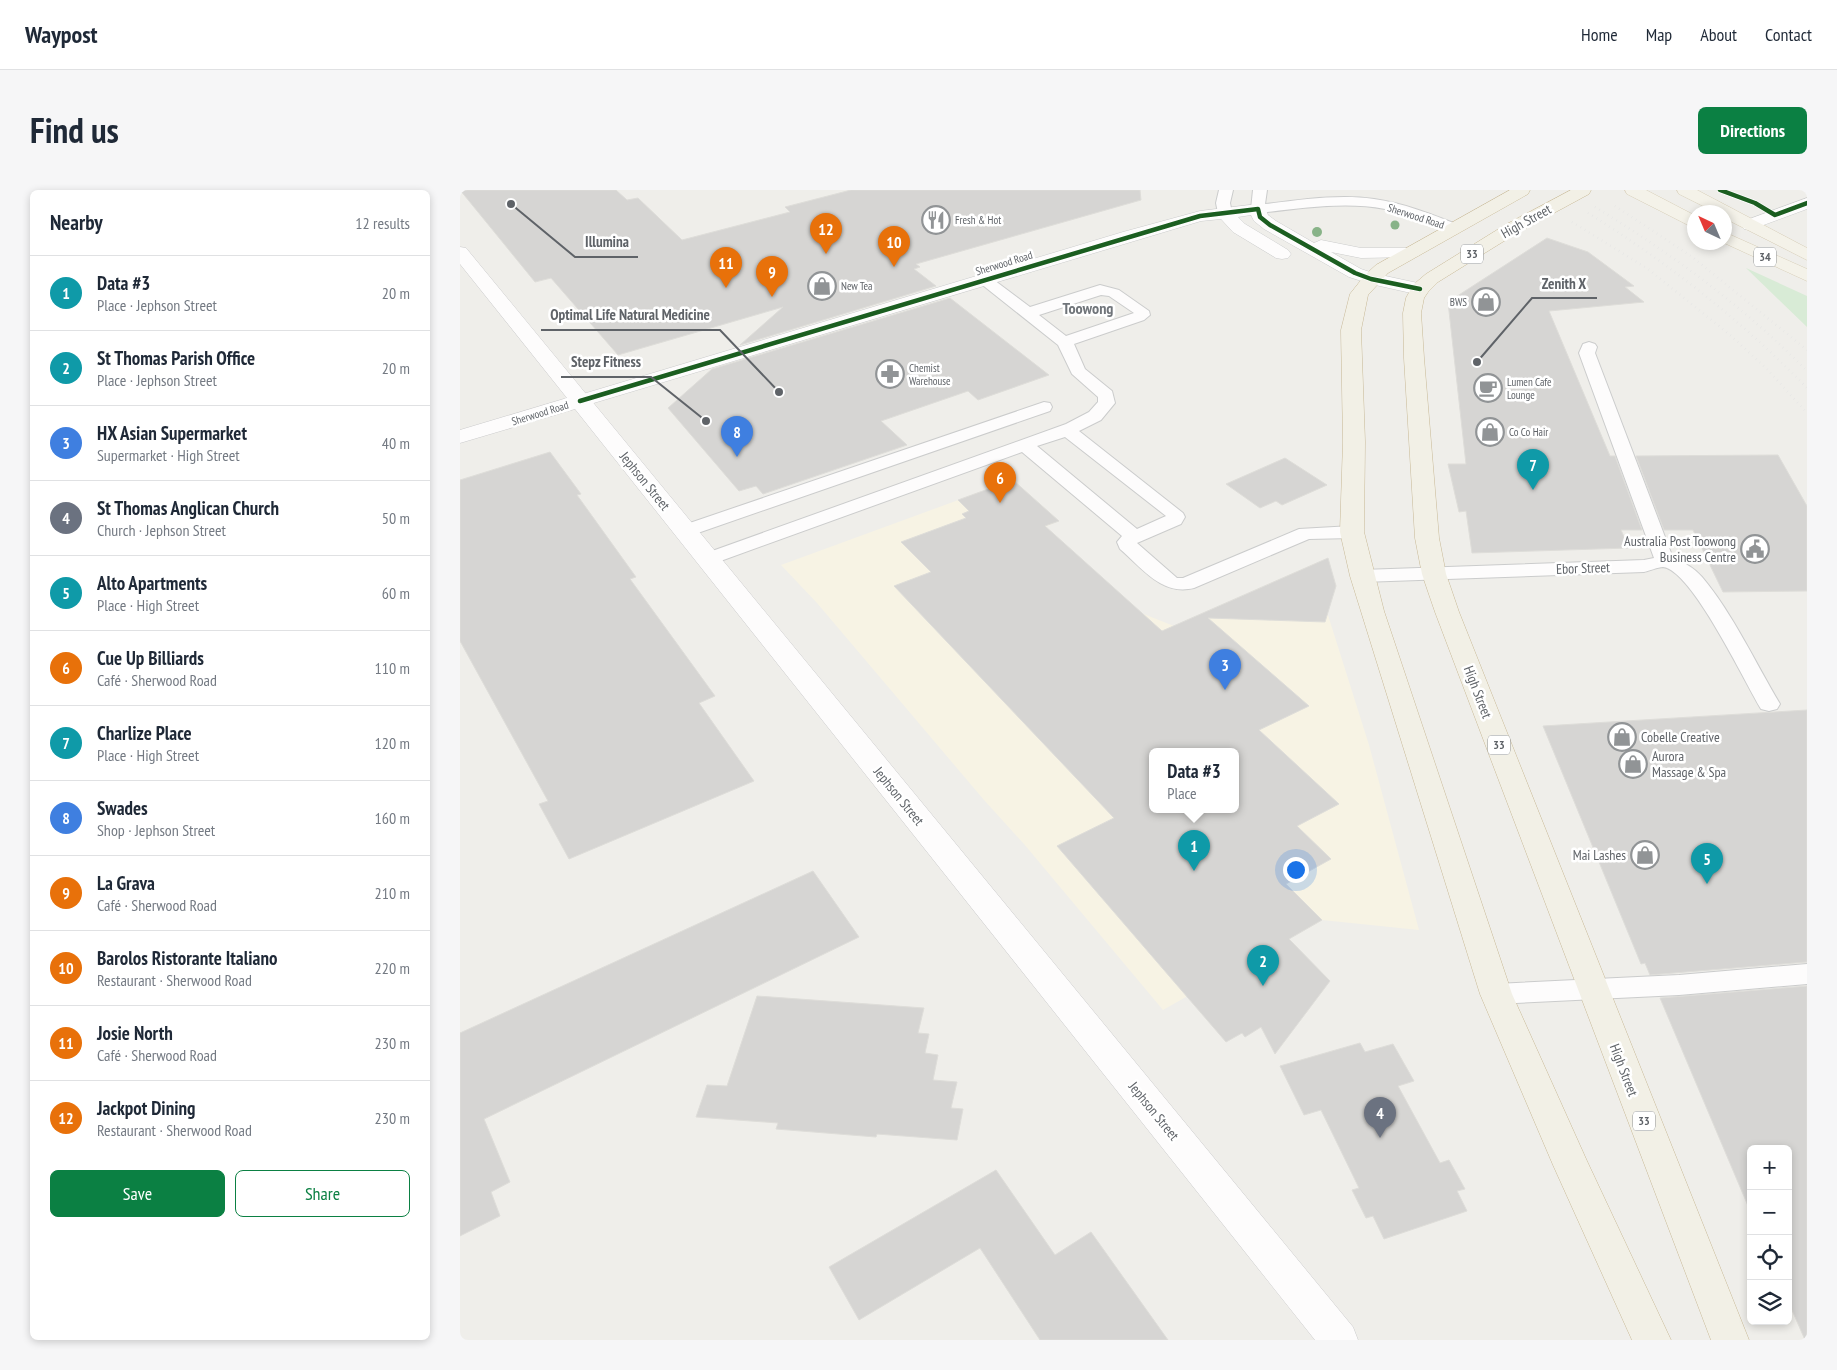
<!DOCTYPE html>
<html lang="en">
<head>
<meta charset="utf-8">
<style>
	body { margin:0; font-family:"PT Sans Narrow",sans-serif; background:#f6f6f7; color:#1f2937 }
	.controls { position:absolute; right:15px; bottom:15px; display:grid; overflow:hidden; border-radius:8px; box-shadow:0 2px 8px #0003 }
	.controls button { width:45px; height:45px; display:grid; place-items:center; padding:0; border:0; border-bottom:1px solid #e0e1e3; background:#fff; color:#1f2937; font:25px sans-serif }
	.compass { position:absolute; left:1227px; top:15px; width:45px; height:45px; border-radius:50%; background:#fff; box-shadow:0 2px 8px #0003; rotate:316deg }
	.you { position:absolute; left:835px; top:679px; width:18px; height:18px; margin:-12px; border:4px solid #fff; border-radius:50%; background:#1a73e8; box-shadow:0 0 0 8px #1a73e833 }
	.badge { display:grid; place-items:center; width:32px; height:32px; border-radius:50%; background:#0b8043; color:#fff; font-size:16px; font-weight:700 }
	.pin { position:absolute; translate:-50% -41px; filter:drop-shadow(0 1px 2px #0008) }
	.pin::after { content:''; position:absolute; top:26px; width:18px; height:15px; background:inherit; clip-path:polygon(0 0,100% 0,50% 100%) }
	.popup { position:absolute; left:689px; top:558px; width:90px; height:65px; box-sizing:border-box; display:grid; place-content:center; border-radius:8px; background:#fff; filter:drop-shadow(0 1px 4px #0005); font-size:16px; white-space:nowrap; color:#747a83 }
	.popup b { font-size:19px; color:#1f2937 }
	.popup::after { content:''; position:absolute; left:50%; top:100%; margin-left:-10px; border:10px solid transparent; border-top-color:#fff }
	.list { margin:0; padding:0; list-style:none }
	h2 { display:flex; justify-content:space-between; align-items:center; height:65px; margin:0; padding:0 20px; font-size:21px }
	h2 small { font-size:16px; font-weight:400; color:#747a83 }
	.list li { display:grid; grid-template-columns:32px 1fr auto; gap:15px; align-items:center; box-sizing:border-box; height:75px; padding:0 20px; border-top:1px solid #e0e1e3 }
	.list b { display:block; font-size:19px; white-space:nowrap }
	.list p { margin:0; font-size:16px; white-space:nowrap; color:#747a83 }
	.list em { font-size:16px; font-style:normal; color:#747a83 }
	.actions { display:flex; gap:10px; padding:15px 20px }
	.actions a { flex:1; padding:11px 0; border:1px solid #0b8043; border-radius:8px; text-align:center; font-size:18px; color:#0b8043 }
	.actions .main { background:#0b8043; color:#fff }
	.icon { flex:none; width:28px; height:28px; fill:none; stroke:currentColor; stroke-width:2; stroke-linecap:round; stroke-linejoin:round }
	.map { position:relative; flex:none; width:1347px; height:1150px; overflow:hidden; border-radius:8px }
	header { display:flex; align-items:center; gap:30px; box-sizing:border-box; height:70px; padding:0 25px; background:#fff; border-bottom:1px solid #e0e1e3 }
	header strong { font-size:24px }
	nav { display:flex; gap:28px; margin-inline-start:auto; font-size:18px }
	.intro { display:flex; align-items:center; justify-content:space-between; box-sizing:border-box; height:120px; padding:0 30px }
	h1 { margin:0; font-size:35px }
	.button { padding:12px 22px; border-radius:8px; background:#0b8043; color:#fff; font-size:18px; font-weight:700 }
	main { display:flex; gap:30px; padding:0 30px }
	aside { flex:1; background:#fff; border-radius:8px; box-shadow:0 2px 8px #0003 }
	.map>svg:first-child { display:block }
	.commercial { fill:#f7f3e4; fill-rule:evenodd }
	.green { fill:#d8ebd6 }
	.building { fill:#d6d5d3; stroke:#deddd9; fill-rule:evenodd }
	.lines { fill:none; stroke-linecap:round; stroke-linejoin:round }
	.service-casing { stroke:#cbcccc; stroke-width:2 }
	.minor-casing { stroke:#cbcccc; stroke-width:1 }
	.tertiary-casing { stroke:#cbcccc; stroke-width:1 }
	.secondary-casing { stroke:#cacacb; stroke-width:1 }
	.primary-casing { stroke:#d7ceb8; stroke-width:1 }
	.trunk-casing { stroke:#c8b996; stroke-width:1 }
	.service { fill:#fdfcfc; fill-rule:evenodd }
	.minor { fill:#fdfcfc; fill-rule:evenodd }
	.tertiary { fill:#fdfcfc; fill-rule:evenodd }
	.secondary { fill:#fdfcfc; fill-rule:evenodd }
	.primary { fill:#f4f2e9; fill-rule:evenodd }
	.trunk { fill:#f2f0e6; fill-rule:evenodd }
	.rail { stroke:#e4e4e4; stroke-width:2.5; stroke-dasharray:0.5 4.5; stroke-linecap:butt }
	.cycleway-casing { stroke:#fff; stroke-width:6 }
	.cycleway { stroke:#1b5e20; stroke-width:4.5 }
	.tree { fill:#88b388 }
	.labels { text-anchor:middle; stroke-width:5; stroke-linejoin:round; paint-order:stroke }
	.far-street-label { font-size:11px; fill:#5f6368; stroke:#fff }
	.far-poi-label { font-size:11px; fill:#5f6368; stroke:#fff; text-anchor:start }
	.shield { fill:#fff; stroke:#8f9295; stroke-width:1 }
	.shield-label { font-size:12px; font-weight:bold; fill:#5f6368 }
	.street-label { font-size:14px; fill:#5f6368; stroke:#fff }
	.poi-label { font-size:14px; fill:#5f6368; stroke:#fff; text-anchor:end }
	.far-district-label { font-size:16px; font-weight:bold; fill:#70757a; stroke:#fff }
	.leader { fill:none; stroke:#5f6368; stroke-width:2 }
	.callout-dot { fill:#5f6368; stroke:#fff; stroke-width:2 }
	.callout-label { font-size:15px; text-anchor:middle; font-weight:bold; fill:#5f6368; stroke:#fff; stroke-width:5; stroke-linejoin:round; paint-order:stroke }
</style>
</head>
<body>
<header>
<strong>Waypost</strong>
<nav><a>Home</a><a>Map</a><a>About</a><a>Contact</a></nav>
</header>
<div class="intro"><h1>Find us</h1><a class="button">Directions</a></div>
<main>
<aside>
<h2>Nearby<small>12 results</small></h2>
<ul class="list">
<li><span class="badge" style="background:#0f9aa8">1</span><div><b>Data #3</b><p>Place · Jephson Street</p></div><em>20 m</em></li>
<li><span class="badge" style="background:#0f9aa8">2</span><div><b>St Thomas Parish Office</b><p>Place · Jephson Street</p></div><em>20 m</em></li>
<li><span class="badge" style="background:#3f7fe0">3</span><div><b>HX Asian Supermarket</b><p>Supermarket · High Street</p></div><em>40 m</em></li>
<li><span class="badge" style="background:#6b7280">4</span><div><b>St Thomas Anglican Church</b><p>Church · Jephson Street</p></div><em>50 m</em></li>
<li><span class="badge" style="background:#0f9aa8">5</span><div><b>Alto Apartments</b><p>Place · High Street</p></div><em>60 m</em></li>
<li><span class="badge" style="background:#e8710a">6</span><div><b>Cue Up Billiards</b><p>Café · Sherwood Road</p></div><em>110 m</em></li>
<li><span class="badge" style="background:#0f9aa8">7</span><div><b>Charlize Place</b><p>Place · High Street</p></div><em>120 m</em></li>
<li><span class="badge" style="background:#3f7fe0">8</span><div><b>Swades</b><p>Shop · Jephson Street</p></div><em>160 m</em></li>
<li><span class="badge" style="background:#e8710a">9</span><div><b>La Grava</b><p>Café · Sherwood Road</p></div><em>210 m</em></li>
<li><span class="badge" style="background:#e8710a">10</span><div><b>Barolos Ristorante Italiano</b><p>Restaurant · Sherwood Road</p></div><em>220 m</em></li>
<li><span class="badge" style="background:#e8710a">11</span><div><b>Josie North</b><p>Café · Sherwood Road</p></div><em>230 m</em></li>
<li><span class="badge" style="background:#e8710a">12</span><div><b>Jackpot Dining</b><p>Restaurant · Sherwood Road</p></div><em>230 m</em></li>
</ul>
<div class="actions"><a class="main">Save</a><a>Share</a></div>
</aside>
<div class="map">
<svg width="1347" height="1150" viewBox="0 0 1347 1150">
	<rect width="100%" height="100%" fill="#efeeea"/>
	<path class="commercial" d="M553,290L599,331L585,337L681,423L714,436L856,373L861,403L909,555L959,740L862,730L703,820L564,654L524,610L357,413L321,375ZM693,562H775V620H693Z"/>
	<path class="green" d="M1286,78L1347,106V137Z"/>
	<path class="building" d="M0,0H156L167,10L178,8L222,50L330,22L325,17L391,0H680L681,10L456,74L460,77L454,79L476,96L280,155L323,117L158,165L91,88L75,92Z
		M1087,48L1128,62L1174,96L1165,97L1184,112L1089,121L1150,266H1155L1182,340H1161L1169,358L1012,363L1006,321L999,322L988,274H1006L988,112Z
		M490,108L589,185L518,210L508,201L421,231L447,255L303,304L296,296L279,301L208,218L252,179Z
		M90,262L121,304L117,305L176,387L170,389L255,506L239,513L294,591L109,669L79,614L88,611L0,451V290Z
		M1318,265L1347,316V401L1263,402L1233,340H1204L1176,266Z
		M825,268L867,295L822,315L816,311L800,318L766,294Z
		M553,290L599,331L585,336L702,441L868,368L876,396L865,432L748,428L849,516L799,540L879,614L837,636L871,669L826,694L862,730L829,749L870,791L815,864L801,837L785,847L782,843L766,852L597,656L654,628L434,396L471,382L441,352L506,328L502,324L509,321L498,310ZM693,562H775V620H693Z
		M1347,520V772L1190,785L1185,773L1181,774L1083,536Z
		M353,681L399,747L24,929L50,992L31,1002L40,1026L0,1046V843Z
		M1347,796V1150H1345L1328,1111V959H1291V1023L1200,808Z
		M297,806L464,818L458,843L469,844L465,863L478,865L473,890L497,892L491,918L503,919L497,950L417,944L416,947L316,939L318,933L236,927L247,895L267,896Z
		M900,853L905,862L933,854L954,891L938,896L980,973L989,970L1005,999L997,1001L1007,1021L924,1049L913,1026L906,1028L892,1000L899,998L861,920L844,925L820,876Z
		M536,980L595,1065L631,1042L708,1150H580L520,1058L399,1130L369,1077Z"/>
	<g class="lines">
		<defs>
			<path id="service" d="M759,0H773L770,13L772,23L770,26L765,27L758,23L756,13Z
				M793,0H807L805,14C841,10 878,4 914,9C943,13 971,24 999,35L1001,38L999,41L994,42C970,36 949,24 925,19C883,11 839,19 798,23L791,19Z
				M525,86L530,87L570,117L640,95L659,100L689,121L690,125L684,130L614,154L625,179L652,201L655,213L641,230L619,241L723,323L725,327L721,334L677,353L717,388H723L839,339L892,336L899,338L901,342L899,346L892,348L849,349L734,398C702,406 683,379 660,359L657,352L662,346L562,262L255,373L248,375L241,373L238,369L241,365L606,234L629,222L638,212V207L612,184L598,155L520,93L518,90L520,87ZM641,105L649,106L674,123L606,146L579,125ZM605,247L706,326L677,339L577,256Z
				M1129,152L1135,154L1137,157L1135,163L1213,368C1224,372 1234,378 1242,387C1273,424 1295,472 1320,514L1317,519L1309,521L1301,519C1285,493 1232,380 1203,377C1198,377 1189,381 1184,382L902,392L895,390L892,386L895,382L902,380L1184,370L1194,368L1119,163L1123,154Z
				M584,212L590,213L592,217L590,221L232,345L225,347L218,345L216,341L218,337Z
				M1347,774V794L1219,805L1036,814L1027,811L1023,804L1027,797L1036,794L1219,785Z"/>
			<path id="minor" d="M1347,8V19L1290,40L1284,39L1281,35L1284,31Z"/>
			<path id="tertiary" d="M798,14L804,15L808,25L816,31L854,53L861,50L901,58H958L961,62L958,66L952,67L901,68L871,62L901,79L916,84L967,95L969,99L967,103L960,105L911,94L889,87L804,39L794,31L791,25L778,27L785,34L828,60L831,64L828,68L822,69L816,68L773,42L761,29L741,31L127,215L120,217L113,215L110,211L113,207L663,42L740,21Z"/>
			<path id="secondary" d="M0,57L6,58L893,1137L898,1150H855L115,219L0,253V240L107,208L0,74Z"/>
			<path id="primary" d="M1165,0H1186L1234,25V36L1228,35L1167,4Z
				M1217,0H1237L1347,58V70L1264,28V22H1255L1219,4Z
				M1264,42L1347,79V91L1262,52H1264Z"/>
			<path id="trunk" d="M1050,0H1070L1068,4L928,83L908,105L901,140L905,252L904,342L924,421L1052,804L1127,971L1211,1150H1172L1093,975L1020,804L890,386L880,342L883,252L881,140L890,104L905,85L916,75Z
				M1111,0H1131L1129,4L1057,43L978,92L968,102L964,108L961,123L964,168L979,348L986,384L999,422L1289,1150H1251L975,422L962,384L955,348L944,168L943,123L946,108L953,95L966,84L1045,35Z"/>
		</defs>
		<use href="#service" class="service-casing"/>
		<use href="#minor" class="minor-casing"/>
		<use href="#tertiary" class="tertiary-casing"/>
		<use href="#secondary" class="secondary-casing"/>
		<use href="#primary" class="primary-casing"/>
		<use href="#trunk" class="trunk-casing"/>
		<use href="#service" class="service"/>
		<use href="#minor" class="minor"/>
		<use href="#tertiary" class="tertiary"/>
		<use href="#secondary" class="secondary"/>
		<use href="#primary" class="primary"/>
		<use href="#trunk" class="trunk"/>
		<path class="rail" d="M1155,16L1231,66L1347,160
			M1135,17C1212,64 1283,116 1347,181
			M1128,23C1208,73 1281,130 1347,198
			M1112,32L1188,79L1270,145L1307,179L1347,223"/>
		<defs>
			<path id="cycleway" d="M1260,0L1295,13L1315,25L1347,13
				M120,211L740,26L798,19L800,27L810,35L895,83L911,89L960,99"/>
		</defs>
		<use href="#cycleway" class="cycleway-casing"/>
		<use href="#cycleway" class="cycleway"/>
	</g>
	<g class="tree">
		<circle cx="935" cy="35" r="4.5"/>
		<circle cx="857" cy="42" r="5"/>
	</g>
	<defs>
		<symbol id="restaurant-ring" viewBox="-11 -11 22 22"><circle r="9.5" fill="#fff" stroke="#919496" stroke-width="1.5"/><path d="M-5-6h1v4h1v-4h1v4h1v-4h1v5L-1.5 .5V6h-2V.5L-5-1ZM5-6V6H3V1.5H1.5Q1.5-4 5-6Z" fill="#919496"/></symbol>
		<symbol id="shop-ring" viewBox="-11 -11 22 22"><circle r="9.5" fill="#fff" stroke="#919496" stroke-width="1.5"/><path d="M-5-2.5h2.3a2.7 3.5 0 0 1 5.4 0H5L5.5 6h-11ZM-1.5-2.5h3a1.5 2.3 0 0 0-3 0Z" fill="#919496"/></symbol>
		<symbol id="pharmacy-ring" viewBox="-11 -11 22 22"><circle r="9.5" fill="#fff" stroke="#919496" stroke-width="1.5"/><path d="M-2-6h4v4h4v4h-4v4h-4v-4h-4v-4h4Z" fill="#919496"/></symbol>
		<symbol id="cafe-ring" viewBox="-11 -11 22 22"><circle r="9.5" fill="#fff" stroke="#919496" stroke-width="1.5"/><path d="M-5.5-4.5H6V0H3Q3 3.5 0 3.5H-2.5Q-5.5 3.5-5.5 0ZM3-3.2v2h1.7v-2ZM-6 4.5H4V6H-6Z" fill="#919496"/></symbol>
		<symbol id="civic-ring" viewBox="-11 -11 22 22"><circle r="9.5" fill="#fff" stroke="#919496" stroke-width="1.5"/><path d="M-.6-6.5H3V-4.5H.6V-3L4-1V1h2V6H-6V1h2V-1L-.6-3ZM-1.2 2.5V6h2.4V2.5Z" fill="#919496"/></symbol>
	</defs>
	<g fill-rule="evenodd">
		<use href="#restaurant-ring" x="460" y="14" width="32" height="32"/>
		<use href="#shop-ring" x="346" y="80" width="32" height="32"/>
		<use href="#shop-ring" x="1010" y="96" width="32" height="32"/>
		<use href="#pharmacy-ring" x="414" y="168" width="32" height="32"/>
		<use href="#cafe-ring" x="1012" y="182" width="32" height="32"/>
		<use href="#shop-ring" x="1014" y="226" width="32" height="32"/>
		<use href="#civic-ring" x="1279" y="343" width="32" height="32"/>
		<use href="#shop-ring" x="1146" y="531" width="32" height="32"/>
		<use href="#shop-ring" x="1157" y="558" width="32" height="32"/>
		<use href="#shop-ring" x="1169" y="649" width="32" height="32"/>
	</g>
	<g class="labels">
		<g class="far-street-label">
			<text transform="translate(956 26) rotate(18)" y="4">Sherwood Road</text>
			<text transform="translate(544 73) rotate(-17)" y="4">Sherwood Road</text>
			<text transform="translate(80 223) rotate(-17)" y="4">Sherwood Road</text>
		</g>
		<g class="far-poi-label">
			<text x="495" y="34">Fresh &amp; Hot</text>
			<text x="381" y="100">New Tea</text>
			<text x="1007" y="116" text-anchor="end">BWS</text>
			<text x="449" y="182">Chemist<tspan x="449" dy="13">Warehouse</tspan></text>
			<text x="1047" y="196">Lumen Cafe<tspan x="1047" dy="13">Lounge</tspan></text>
			<text x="1049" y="246">Co Co Hair</text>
		</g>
		<g class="shield">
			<rect x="1001" y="54.5" width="22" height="19" rx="4"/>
			<rect x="1294" y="57.5" width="22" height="19" rx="4"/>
			<rect x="1028" y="545.5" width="22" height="19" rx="4"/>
			<rect x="1173" y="921.5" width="22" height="19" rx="4"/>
		</g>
		<g class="shield-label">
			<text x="1012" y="68">33</text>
			<text x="1305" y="71">34</text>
			<text x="1039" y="559">33</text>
			<text x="1184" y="935">33</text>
		</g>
		<g class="street-label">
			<text transform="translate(1066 31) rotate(-29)" y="5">High Street</text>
			<text transform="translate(185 291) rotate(51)" y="5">Jephson Street</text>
			<text transform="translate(1123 378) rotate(-2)" y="5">Ebor Street</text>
			<text transform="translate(1018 502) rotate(69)" y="5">High Street</text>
			<text transform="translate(439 606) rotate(51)" y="5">Jephson Street</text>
			<text transform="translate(1164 880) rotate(69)" y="5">High Street</text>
			<text transform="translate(694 921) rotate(51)" y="5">Jephson Street</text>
		</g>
		<g class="poi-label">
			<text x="1276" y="356">Australia Post Toowong<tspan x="1276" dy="16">Business Centre</tspan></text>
			<text x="1181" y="552" text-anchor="start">Cobelle Creative</text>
			<text x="1192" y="571" text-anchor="start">Aurora<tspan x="1192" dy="16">Massage &amp; Spa</tspan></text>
			<text x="1166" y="670">Mai Lashes</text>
		</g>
		<g class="far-district-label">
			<text x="628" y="124">Toowong</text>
		</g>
	</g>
	<path class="leader" d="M51 14L115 67H178M1017 172L1072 108H1137M319 202L260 140H81M246 231L191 187H101"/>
	<g class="callout-dot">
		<circle cx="51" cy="14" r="5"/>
		<circle cx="1017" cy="172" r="5"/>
		<circle cx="319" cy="202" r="5"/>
		<circle cx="246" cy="231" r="5"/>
	</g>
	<g class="callout-label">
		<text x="147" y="57">Illumina</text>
		<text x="1104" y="99">Zenith X</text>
		<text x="170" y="130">Optimal Life Natural Medicine</text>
		<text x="146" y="177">Stepz Fitness</text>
	</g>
</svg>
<div class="controls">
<button>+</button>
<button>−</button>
<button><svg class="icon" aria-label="locate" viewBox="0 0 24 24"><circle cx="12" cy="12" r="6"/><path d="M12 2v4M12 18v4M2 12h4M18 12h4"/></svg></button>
<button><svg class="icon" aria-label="layers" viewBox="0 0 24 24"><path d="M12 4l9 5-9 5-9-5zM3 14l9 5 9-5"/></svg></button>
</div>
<svg class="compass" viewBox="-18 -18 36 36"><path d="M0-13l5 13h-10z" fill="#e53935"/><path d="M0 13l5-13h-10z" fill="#747a83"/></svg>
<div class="you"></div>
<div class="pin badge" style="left:734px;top:681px;background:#0f9aa8">1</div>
<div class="popup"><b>Data #3</b>Place</div>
<div class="pin badge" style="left:803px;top:796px;background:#0f9aa8">2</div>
<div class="pin badge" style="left:765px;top:500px;background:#3f7fe0">3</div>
<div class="pin badge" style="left:920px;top:948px;background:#6b7280">4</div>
<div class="pin badge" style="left:1247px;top:694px;background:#0f9aa8">5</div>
<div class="pin badge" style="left:540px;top:313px;background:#e8710a">6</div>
<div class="pin badge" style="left:1073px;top:300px;background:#0f9aa8">7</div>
<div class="pin badge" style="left:277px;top:267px;background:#3f7fe0">8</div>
<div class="pin badge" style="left:312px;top:107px;background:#e8710a">9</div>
<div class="pin badge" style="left:434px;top:77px;background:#e8710a">10</div>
<div class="pin badge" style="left:266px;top:98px;background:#e8710a">11</div>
<div class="pin badge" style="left:366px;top:64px;background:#e8710a">12</div>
</div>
</main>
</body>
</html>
